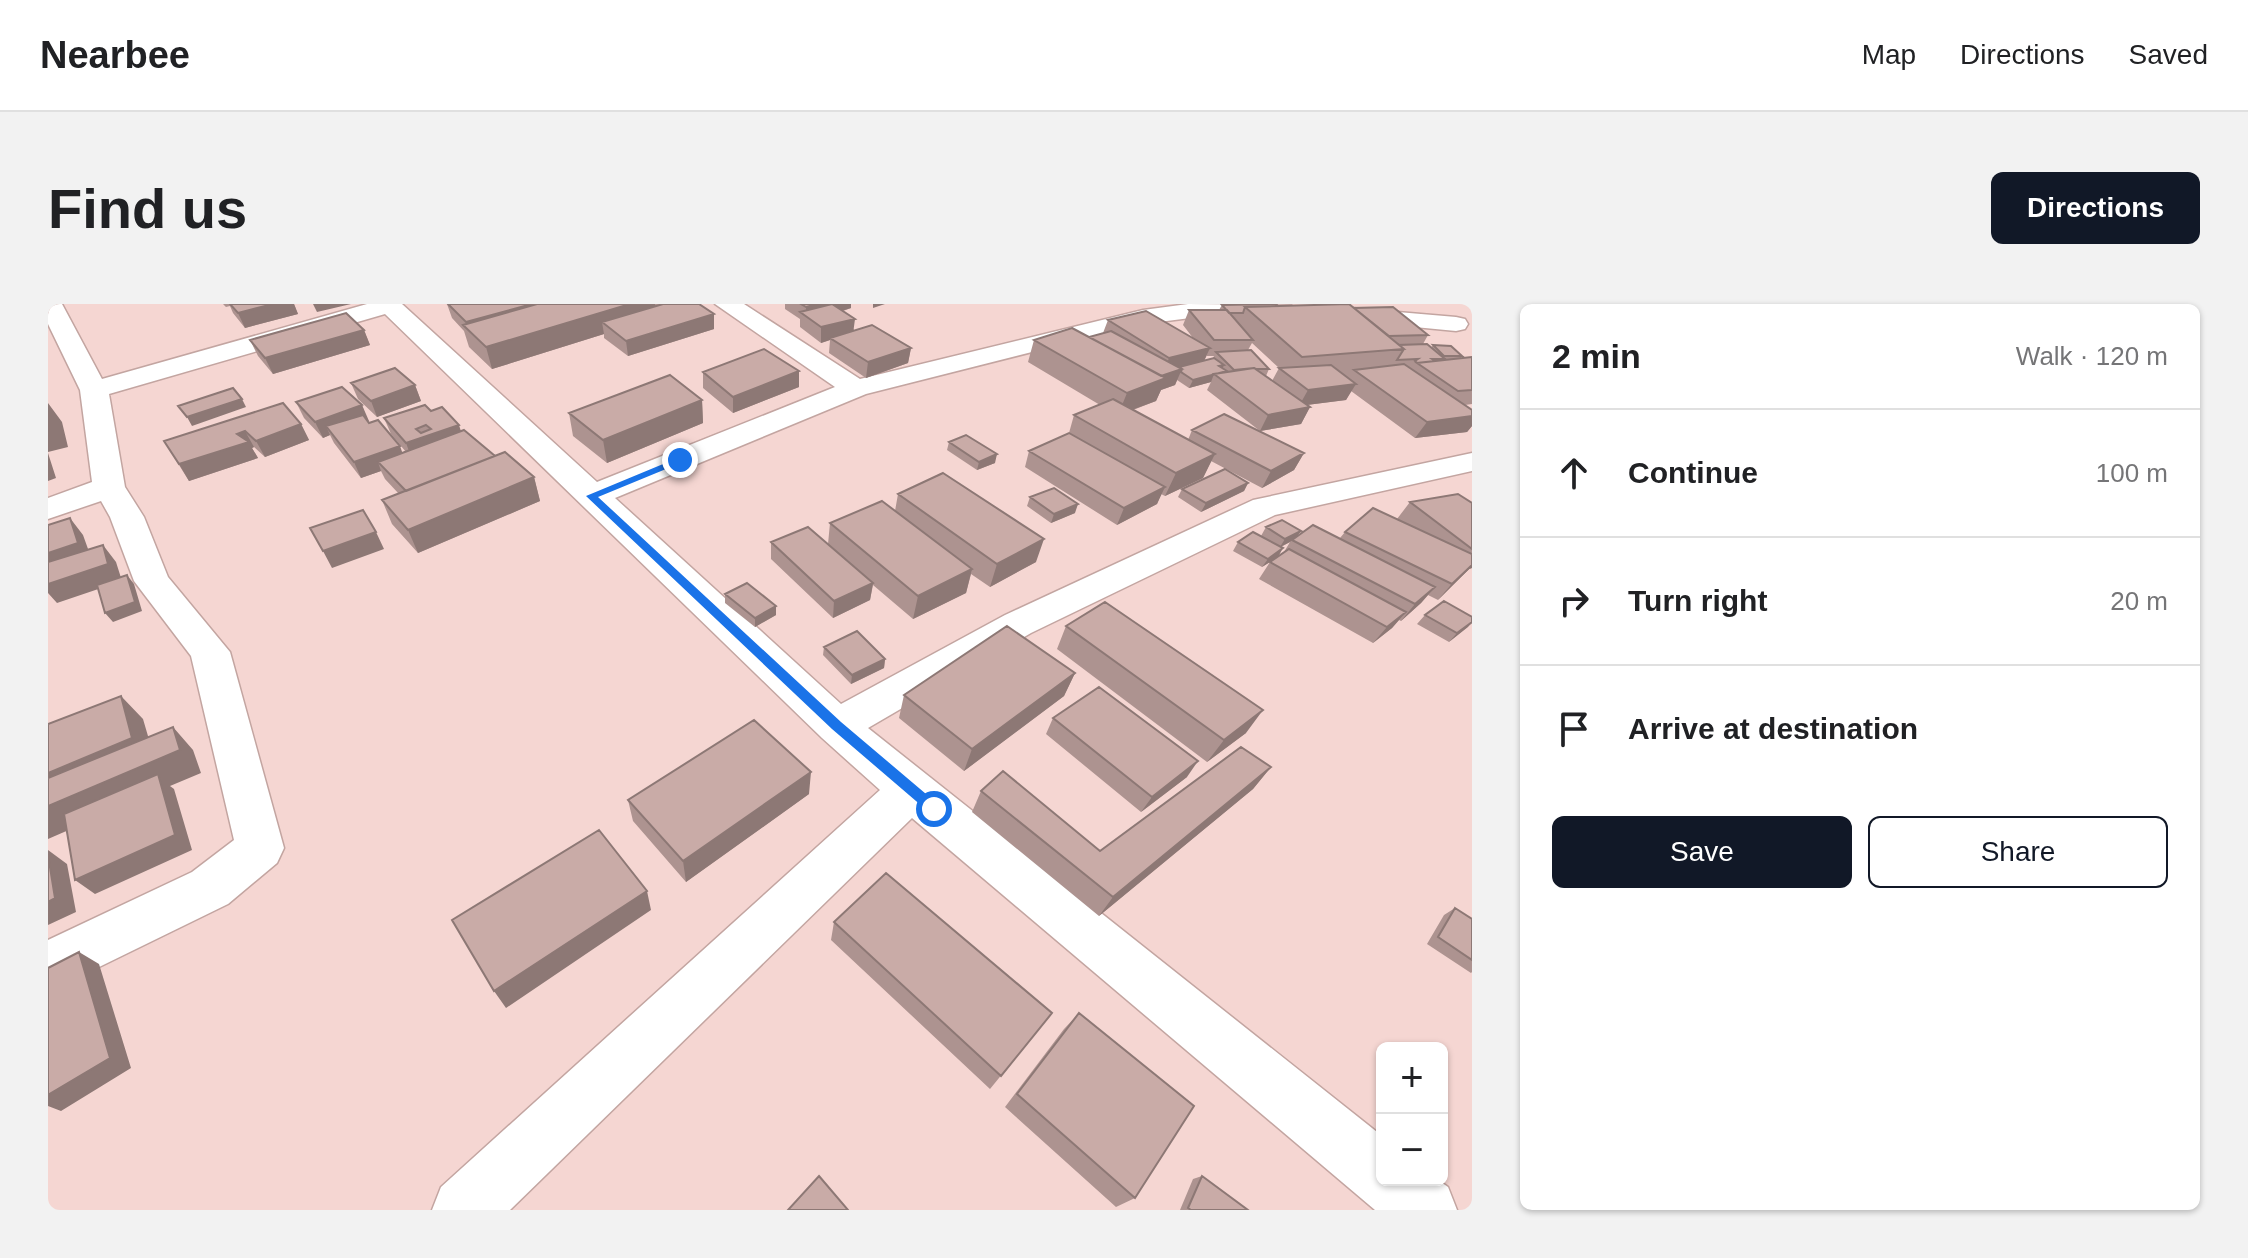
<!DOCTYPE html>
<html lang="en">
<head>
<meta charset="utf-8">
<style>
	body { margin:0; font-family:Helvetica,sans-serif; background:#f2f2f2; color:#202124 }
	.controls { position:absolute; right:24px; bottom:24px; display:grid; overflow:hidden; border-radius:12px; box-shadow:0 2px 6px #0004 }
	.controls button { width:72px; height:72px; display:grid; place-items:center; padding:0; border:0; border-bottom:2px solid #e0e0e0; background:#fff; color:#202124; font:40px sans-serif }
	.stop { position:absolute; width:24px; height:24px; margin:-18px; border:6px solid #1a73e8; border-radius:50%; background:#fff }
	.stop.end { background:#1a73e8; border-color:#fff; box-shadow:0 2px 8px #0008 }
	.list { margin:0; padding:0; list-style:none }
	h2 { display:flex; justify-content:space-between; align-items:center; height:104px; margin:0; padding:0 32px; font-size:34px }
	h2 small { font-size:26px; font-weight:400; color:#757577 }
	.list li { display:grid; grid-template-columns:52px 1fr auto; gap:24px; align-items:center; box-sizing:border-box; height:128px; padding:0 32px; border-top:2px solid #e0e0e0 }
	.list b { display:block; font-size:30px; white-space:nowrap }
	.list em { font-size:26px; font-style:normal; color:#757577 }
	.actions { display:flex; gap:16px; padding:24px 32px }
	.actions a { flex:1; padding:18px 0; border:2px solid #111827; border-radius:12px; text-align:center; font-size:28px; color:#111827 }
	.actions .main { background:#111827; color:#fff }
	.icon { flex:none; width:44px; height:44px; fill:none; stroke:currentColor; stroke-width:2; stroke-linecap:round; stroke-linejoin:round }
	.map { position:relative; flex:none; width:1424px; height:906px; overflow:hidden; border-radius:12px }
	header { display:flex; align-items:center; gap:48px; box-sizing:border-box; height:112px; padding:0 40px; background:#fff; border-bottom:2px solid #e0e0e0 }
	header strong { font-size:38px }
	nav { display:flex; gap:44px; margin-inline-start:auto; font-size:28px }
	.intro { display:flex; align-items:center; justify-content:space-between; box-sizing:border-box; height:192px; padding:0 48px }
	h1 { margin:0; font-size:56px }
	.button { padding:20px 36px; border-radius:12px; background:#111827; color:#fff; font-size:28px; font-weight:700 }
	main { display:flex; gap:48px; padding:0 48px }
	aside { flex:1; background:#fff; border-radius:12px; box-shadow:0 2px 6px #0004 }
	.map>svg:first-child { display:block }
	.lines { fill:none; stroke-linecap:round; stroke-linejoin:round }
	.minor-casing { stroke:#c3a5a1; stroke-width:3 }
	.minor { fill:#fff; fill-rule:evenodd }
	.wall { fill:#ad9390; fill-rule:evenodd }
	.shaded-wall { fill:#8d7875 }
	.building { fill:#c9aba7; stroke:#8d7875; stroke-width:2; fill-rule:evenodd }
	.route { fill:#1a73e8 }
</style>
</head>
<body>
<header>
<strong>Nearbee</strong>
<nav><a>Map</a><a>Directions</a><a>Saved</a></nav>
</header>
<div class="intro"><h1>Find us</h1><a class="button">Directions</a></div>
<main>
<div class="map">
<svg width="1424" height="906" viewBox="0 0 1424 906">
	<rect width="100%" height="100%" fill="#f5d6d2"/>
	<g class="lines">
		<defs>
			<path id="minor" d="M0,0H14L54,75L319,0H354L549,178L787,83L667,0H696L812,75L1095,6L1140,0L1243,1L1246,6L1243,11L1234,13L1182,9L1095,20L818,90L567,194L793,400L957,311L1205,196L1424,149V167L1227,211L983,329L820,424L1334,832V876H1390L1400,883L1409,906H1327L864,514L462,906H384L393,883L832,486L774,434L337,10L61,90L77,183L96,213L120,273L182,348L236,544L229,559L180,600L0,688V636L144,568L186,536L143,352L86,277L62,213L53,197L0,215V194L44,178L32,86L0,20Z
				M1303,4L1408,13L1417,15L1420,20L1417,25L1408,27L1294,16L1291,11L1294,6Z"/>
		</defs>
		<use href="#minor" class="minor-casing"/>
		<use href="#minor" class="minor"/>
	</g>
	<path class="wall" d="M175,0H246L250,10L197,24L185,9L182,2L178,3Z
		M399,0H652L666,25L580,52L556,34V30L444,65L421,43L416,27L404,14Z
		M737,0H803V4L795,7L806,26L863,44L860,59L818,74L781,49L782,36L773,39L752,23V15L737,5Z
		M1174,1L1306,4L1380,31L1375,40L1383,44L1385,41L1414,52L1412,55L1424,53V100L1417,101L1424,106V122L1419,128L1367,134L1303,87L1298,96L1258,101L1262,103L1253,120L1212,127L1159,86L1163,78L1141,84L1129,76L1127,81L1113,86L1108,97L1085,106L1140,136L1144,126L1256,149L1246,166L1214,184L1163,157L1155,174L1117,192L1113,190L1109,200L1069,221L977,163L981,147L1021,129L1026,111L1052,101L980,58L986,36L1041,33L1055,29L1060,16L1145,34L1135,21L1141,6H1171ZM1204,39L1231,64L1224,77L1218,72L1221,65L1200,46ZM1159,51V52H1166L1165,54L1156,57Z
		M316,26L322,41L225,70L210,52L202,36Z
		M751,67V83L685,109L655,84V68Z
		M303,79L367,81L373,97L329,113L310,95Z
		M654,96L655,119L559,159L525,132L521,109Z
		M248,98L314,101L320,118L354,149L358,148L343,130L336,114L383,107L413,127L447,152L486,173L492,197L370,249L344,220L334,196L351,190L337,175L333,167L313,174L286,139L282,131L275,134L256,114Z
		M253,120L261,136L217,153L206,143L204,144L210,154L141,177L116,137Z
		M901,138L947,159L929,166L899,146Z
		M1200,179L1196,187L1153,208L1130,193L1134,185Z
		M850,190L988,258L942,283L923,270L918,289L865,315L825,281L822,296L785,314L723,255V238L780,240L782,219L847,207Z
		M982,193L1027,209L1003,219L979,202Z
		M1362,198L1424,199V264L1421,265L1390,296L1380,291L1373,299L1353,317L1351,316L1344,324L1325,339L1211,275L1222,258L1214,263L1185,247L1190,238L1213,232L1218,223L1253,227L1250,231L1292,234L1297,228L1349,215ZM1242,238L1236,248L1230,252L1233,243Z
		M677,290L728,302V311L707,323L677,299Z
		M1377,311L1424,313V319L1401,338L1369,320Z
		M1018,322L1198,429L1159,458L1009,345Z
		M776,343L837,355L836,364L803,380L775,351Z
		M1027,369L1016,392L916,467L851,414L856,391Z
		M1005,414L1139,473L1093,508L998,430Z
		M1223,463L1205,485L1051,612L924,508L933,487L1052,547Z
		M761,490L638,578L585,517L580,496Z
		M1407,604L1424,615V668L1423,669L1379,640L1396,611Z
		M786,618L1004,709L942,785L783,636Z
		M1031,709L1087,894L1068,903L957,803L1016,725Z
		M1154,872L1200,906H1132L1145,875Z"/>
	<path class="shaded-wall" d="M225,0H246L250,10L197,24L190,9Z
		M265,0H303L269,8Z
		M484,0H497L420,26L418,18Z
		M582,0H607L608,14L554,18L556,30L444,65L438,43Z
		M769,0H803V4L764,16L758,12V3Z
		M825,0H837L825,4Z
		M666,10V25L580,52L578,37Z
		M807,15L805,30L782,34V36L773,39V23Z
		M316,26L322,41L225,70L217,54Z
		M863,44L860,59L818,74L820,58Z
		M1162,44L1155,59L1115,70L1121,54Z
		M1176,61L1173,68L1179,67L1175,75L1166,70L1163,78L1141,84L1145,76L1171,62Z
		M1134,65L1127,81L1113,86L1108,97L1070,111L1079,89L1112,72Z
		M751,67V83L685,109V93Z
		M1308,80L1298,96L1251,102L1260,86Z
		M367,81L373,97L329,113L323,97Z
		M194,95L198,103L144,122L139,113Z
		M654,96L655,119L559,159L555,136Z
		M0,99L14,118L20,143L0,148Z
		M314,101L321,117L285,130L278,122L282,131L275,134L267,118Z
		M1262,103L1253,120L1212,127L1220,111Z
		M1424,112V122L1419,128L1367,134L1379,118Z
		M253,120L261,136L217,153L208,137Z
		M411,121L416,137L364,155L358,139Z
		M197,127L206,143L204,144L210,154L141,177L131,160L189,130Z
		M352,142L358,159L330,158L333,167L313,174L306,158Z
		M0,149L8,174L0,177Z
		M1256,149L1246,166L1214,184L1223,167Z
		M949,150L947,159L929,166L931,158Z
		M1167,150L1155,174L1117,192L1128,169Z
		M486,173L492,197L370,249L360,226Z
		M1200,179L1196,187L1153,208L1158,199Z
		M1117,183L1109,200L1069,221L1076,204Z
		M1030,200L1027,209L1003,219L1006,210Z
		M22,214L35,231L44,256L0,271V249Z
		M1253,227L1247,235L1244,236L1242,238L1232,243L1237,235Z
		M328,228L336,245L284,264L275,247Z
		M996,235L988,258L942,283L949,260Z
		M55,241L68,258L74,277L9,299L0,289V280Z
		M1235,244L1230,253L1214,263L1220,255Z
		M1424,256V264L1421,265L1390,296Z
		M924,265L918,289L865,315L870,292Z
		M79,271L86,280L94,307L65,318L57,309Z
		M825,279L822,296L785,314L786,297Z
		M1387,283L1373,299L1353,317L1367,300Z
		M728,302V311L707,323V314Z
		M1358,308L1344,324L1325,339L1339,323Z
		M1424,318L1420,323L1401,338L1409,329Z
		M837,355L836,364L803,380L804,371Z
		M1027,369L1016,392L916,467L924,445Z
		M73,392L95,415L107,456L0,502V469Z
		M1215,406L1198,429L1159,458L1176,436Z
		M125,423L145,446L153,469L122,482L126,485L144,546L47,590L27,576L115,485L0,535V502Z
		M1150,457L1139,473L1093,508L1104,493Z
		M1223,463L1205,485L1051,612L1065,593Z
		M763,468L761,490L638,578L635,557Z
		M0,546L19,560L28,608L0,621Z
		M599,587L603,606L458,704L446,687Z
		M31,648L51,660L83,764L13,807L0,802V791Z"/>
	<path class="building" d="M182,0H225L190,9Z
		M400,0H484L418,18Z
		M489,0H582L438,43L415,21Z
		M615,0H651L666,10L578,37L554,18Z
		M753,0H769L758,3Z
		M784,0L807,15L773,23L752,8Z
		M1228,0L1230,2L1197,3L1195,9H1181L1174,1Z
		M1301,0L1356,45L1254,53L1197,3Z
		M1345,3L1380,31L1341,32L1306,4Z
		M1141,6H1179L1205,36H1166Z
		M1098,7L1162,44L1121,54L1060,16Z
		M298,9L316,26L217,54L202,36Z
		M824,21L863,44L820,58L782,34Z
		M1024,24L1118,74L1079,89L986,36Z
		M1063,27L1134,65L1113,72L1041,33Z
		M1379,40L1397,55H1384L1387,57L1369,59L1367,57L1370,55L1349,56L1356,45L1351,41Z
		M1385,41L1403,42L1414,52H1396Z
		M716,45L751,67L685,93L655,68Z
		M1203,46L1221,65H1208L1206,64L1186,66L1168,48Z
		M1424,53V86L1410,87L1369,59Z
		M1166,54L1176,61L1171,62L1179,67L1145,76L1133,68L1134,65L1131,63Z
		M1356,60L1424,106V112L1379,118L1306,66Z
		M1283,61L1308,80L1260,86L1231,64Z
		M347,64L367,81L323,97L303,79Z
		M1206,64L1262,103L1220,111L1166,70Z
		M622,71L654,96L555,136L521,109Z
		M294,83L314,101L267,118L248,98Z
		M185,84L194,95L139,113L130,102Z
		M1065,95L1167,150L1128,169L1026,111Z
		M235,99L253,120L208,137L197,127L189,130L201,138L131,160L116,137Z
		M377,101L383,107L394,103L411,121L358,139L336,114ZM378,121L383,125L373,129L368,125Z
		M1176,110L1256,149L1223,167L1144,126Z
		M315,111L321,119L330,116L352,142L306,158L278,122Z
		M416,126L447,152L358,187L330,158Z
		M1021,129L1117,183L1076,204L981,147Z
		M918,131L949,150L931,158L901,138Z
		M457,148L486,173L360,226L334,196Z
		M1177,165L1200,179L1158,199L1134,185Z
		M895,169L996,235L949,260L850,190Z
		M1006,184L1030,200L1006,210L982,193Z
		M1410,190L1424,199V245L1362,198Z
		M834,197L924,265L870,292L782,219Z
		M1325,204L1424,250V261L1404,280L1297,228Z
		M315,206L328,228L275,247L262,224Z
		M22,214L30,239L0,249V221Z
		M1234,216L1253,227L1237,235L1218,223Z
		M1265,221L1387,283L1367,300L1244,236Z
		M760,223L825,279L786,297L723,238Z
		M1205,228L1235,244L1220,255L1190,238Z
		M55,241L60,260L0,280V258Z
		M1241,245L1358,308L1339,323L1222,258Z
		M79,271L87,298L57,309L49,281Z
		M699,279L728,302L707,314L677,290Z
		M1396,297L1424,313V318L1409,329L1377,311Z
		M1057,298L1215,406L1176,436L1018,322Z
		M959,322L1027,369L924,445L856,391Z
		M809,327L837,355L804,371L776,343Z
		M1051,383L1150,457L1104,493L1005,414Z
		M73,392L84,434L0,469V420Z
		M706,416L763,468L635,557L580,496Z
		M125,423L132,446L0,502V474Z
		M1193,443L1223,463L1065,593L933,487L955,467L1052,547Z
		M110,470L127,531L27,576L16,510Z
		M551,526L599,587L446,687L404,616Z
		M0,551L7,594L0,598Z
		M838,569L1004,709L953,772L786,618Z
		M1407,604L1424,615V656L1390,633Z
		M31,648L62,754L0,791V664Z
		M1031,709L1146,802L1087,894L969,790Z
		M771,872L800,906H740Z
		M1154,872L1200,906H1143L1140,904Z"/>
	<path class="route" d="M632,153L635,158L550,193L793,418L891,501V509H882L784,425L538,192Z"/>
</svg>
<div class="controls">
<button>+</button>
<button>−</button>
</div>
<div class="stop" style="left:886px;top:505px"></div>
<div class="stop end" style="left:632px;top:156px"></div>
</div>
<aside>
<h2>2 min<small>Walk · 120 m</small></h2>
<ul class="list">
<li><svg class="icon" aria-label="ahead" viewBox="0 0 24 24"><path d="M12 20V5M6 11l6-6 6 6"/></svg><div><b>Continue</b></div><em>100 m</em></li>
<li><svg class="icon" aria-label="right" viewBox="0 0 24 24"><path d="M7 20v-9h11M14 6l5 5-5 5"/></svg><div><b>Turn right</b></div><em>20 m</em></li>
<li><svg class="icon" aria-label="arrive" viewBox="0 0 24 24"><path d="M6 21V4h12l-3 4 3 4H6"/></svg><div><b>Arrive at destination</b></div></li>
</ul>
<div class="actions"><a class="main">Save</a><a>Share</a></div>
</aside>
</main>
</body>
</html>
